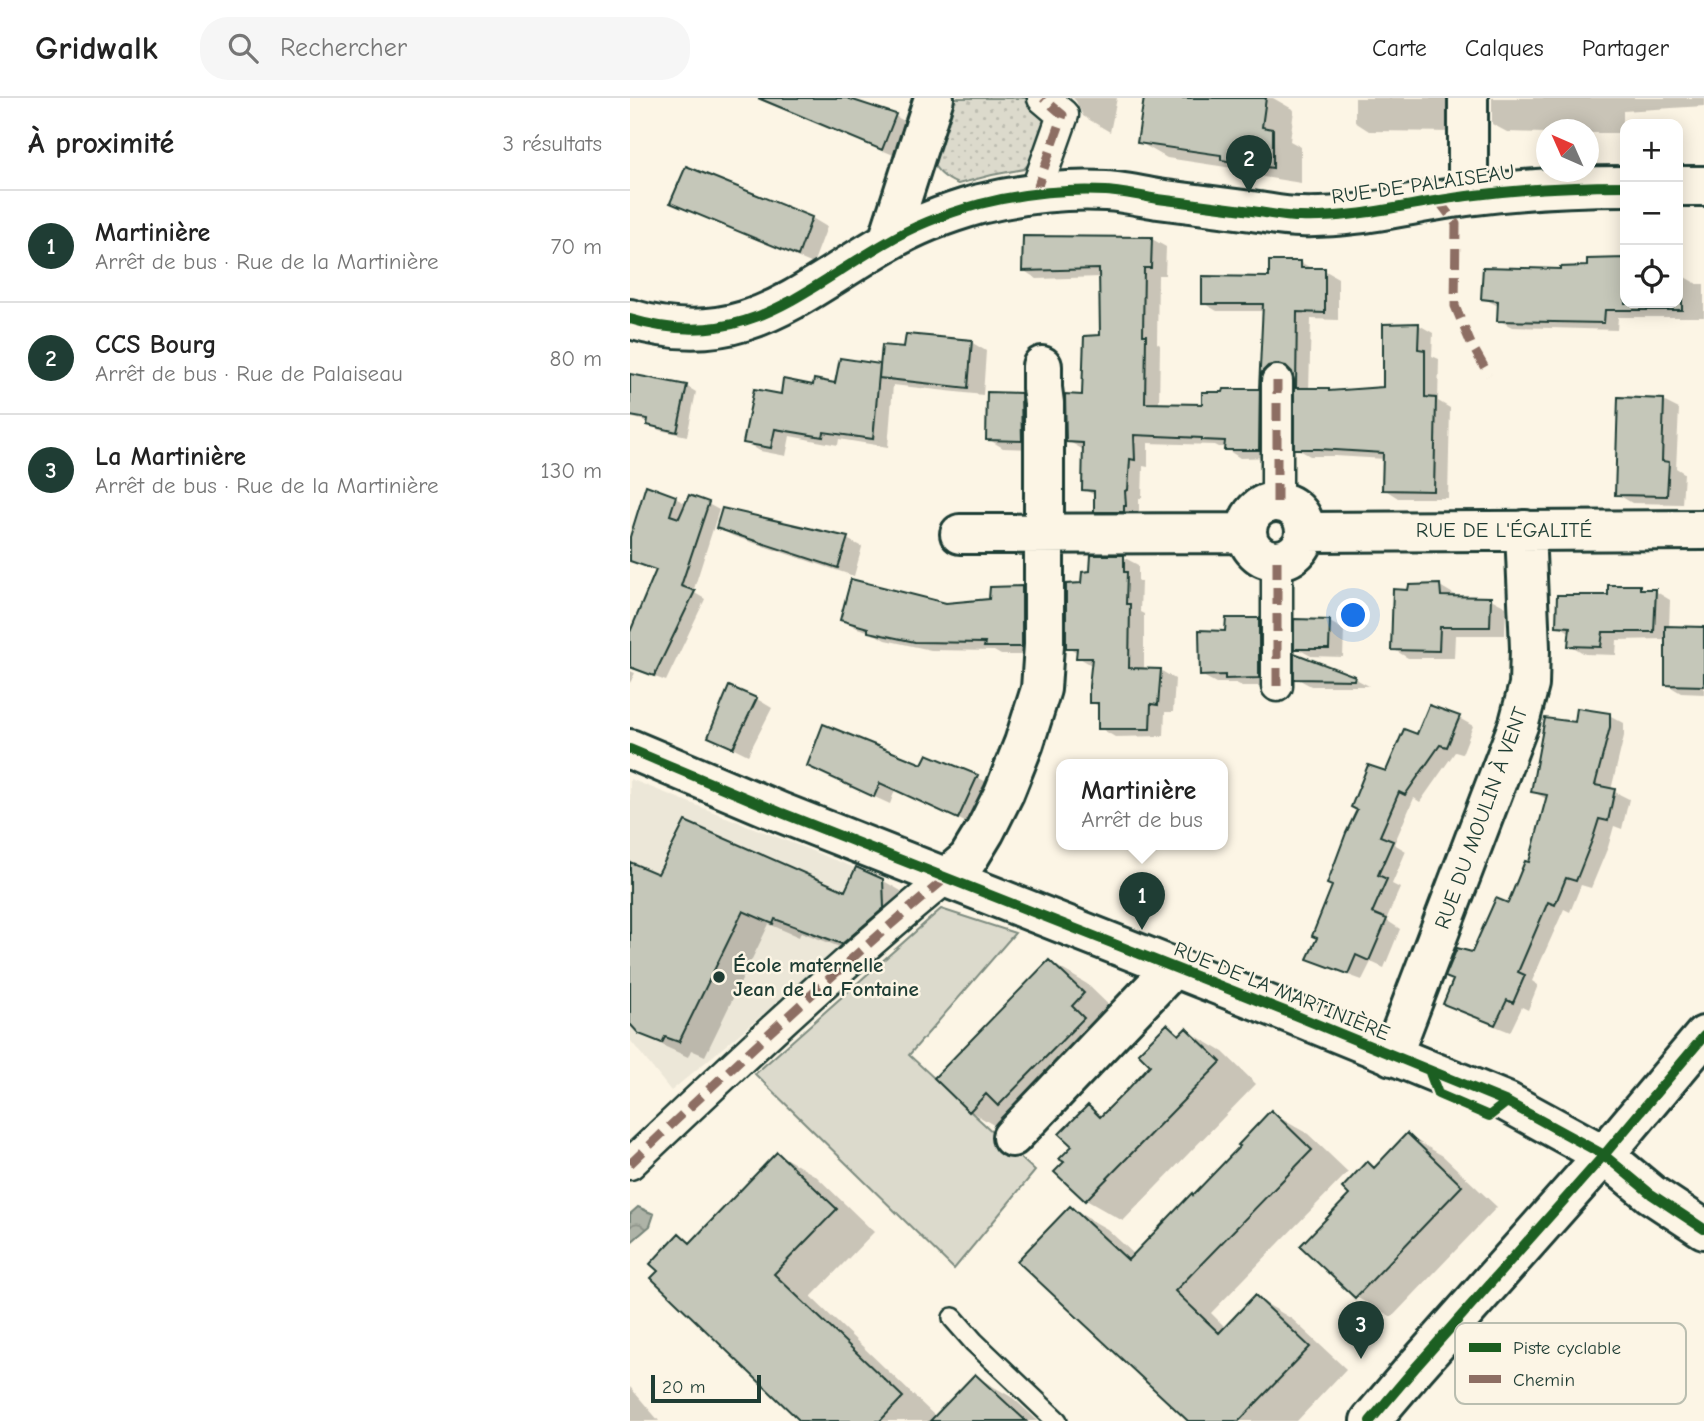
<!DOCTYPE html>
<html lang="fr">
<head>
<meta charset="utf-8">
<style>
	body { margin:0; font-family:"Comic Neue",sans-serif; background:#f6f6f6; color:#222 }
	.controls { position:absolute; right:21px; top:21px; display:grid; overflow:hidden; border-radius:14px; box-shadow:0 4px 18px #0003 }
	.controls button { width:63px; height:63px; display:grid; place-items:center; padding:0; border:0; border-bottom:2px solid #e0e0e0; background:#fff; color:#222; font:35px sans-serif }
	.compass { position:absolute; left:906px; top:21px; width:63px; height:63px; border-radius:50%; background:#fff; box-shadow:0 4px 18px #0003; rotate:315deg }
	.scale { position:absolute; left:21px; bottom:18px; width:110px; box-sizing:border-box; padding-left:7px; border:4px solid #1f3d34; border-top:0; font-size:19px; line-height:24px; white-space:nowrap; color:#1f3d34; -webkit-text-stroke:5px #fcf5e5; paint-order:stroke }
	.you { position:absolute; left:724px; top:518px; width:24px; height:24px; margin:-18px; border:5px solid #fff; border-radius:50%; background:#1a73e8; box-shadow:0 0 0 10px #1a73e833 }
	.badge { display:grid; place-items:center; width:46px; height:46px; border-radius:50%; background:#1f3d34; color:#fff; font-size:23px; font-weight:700 }
	.pin { position:absolute; translate:-50% -58px; filter:drop-shadow(0 2px 4px #0008) }
	.pin::after { content:''; position:absolute; top:37px; width:24px; height:21px; background:inherit; clip-path:polygon(0 0,100% 0,50% 100%) }
	.popup { position:absolute; left:426px; top:661px; width:172px; height:91px; box-sizing:border-box; display:grid; place-content:center; border-radius:14px; background:#fff; filter:drop-shadow(0 2px 5px #0005); font-size:23px; white-space:nowrap; color:#767676 }
	.popup b { font-size:26px; color:#222 }
	.popup::after { content:''; position:absolute; left:50%; top:100%; margin-left:-14px; border:14px solid transparent; border-top-color:#fff }
	.list { margin:0; padding:0; list-style:none }
	h2 { display:flex; justify-content:space-between; align-items:center; height:91px; margin:0; padding:0 28px; font-size:30px }
	h2 small { font-size:23px; font-weight:400; color:#767676 }
	.list li { display:grid; grid-template-columns:46px 1fr auto; gap:21px; align-items:center; box-sizing:border-box; height:112px; padding:0 28px; border-top:2px solid #e0e0e0 }
	.list b { display:block; font-size:26px; white-space:nowrap }
	.list p { margin:0; font-size:23px; white-space:nowrap; color:#767676 }
	.list em { font-size:23px; font-style:normal; color:#767676 }
	.icon { flex:none; width:38px; height:38px; fill:none; stroke:currentColor; stroke-width:2; stroke-linecap:round; stroke-linejoin:round }
	.map { position:relative; flex:none; width:1074px; height:1323px; overflow:hidden }
	header { display:flex; align-items:center; gap:42px; box-sizing:border-box; height:98px; padding:0 35px; background:#fff; border-bottom:2px solid #e0e0e0 }
	header strong { font-size:33px }
	nav { display:flex; gap:38px; margin-inline-start:auto; font-size:24px }
	.search { width:490px; height:63px; background:#f6f6f6; display:flex; align-items:center; gap:18px; box-sizing:border-box; padding:0 24px; border-radius:28px; color:#767676; font-size:26px }
	main { display:flex }
	aside { flex:1; background:#fff }
	.map>svg:first-child { display:block }
	.built { fill:#ece7d8 }
	.grass { fill:url(#grass-dots); stroke:#7e8c80; stroke-width:2 }
	.garden { fill:#dcdacc; stroke:#7e8c80; stroke-width:2 }
	.water { fill:url(#water-waves); stroke:#758479; stroke-width:2 }
	.shadow { fill:#0003 }
	.building { fill:#c5c7b9; stroke:#1f3d34; stroke-width:2 }
	.lines { fill:none; stroke-linecap:round; stroke-linejoin:round }
	.service-casing { stroke:#1f3d34; stroke-width:24 }
	.pedestrian-casing { stroke:#1f3d34; stroke-width:35 }
	.minor-casing { stroke:#1f3d34; stroke-width:44 }
	.primary-casing { stroke:#1f3d34; stroke-width:44 }
	.service { stroke:#fcf5e5; stroke-width:19 }
	.pedestrian { stroke:#fcf5e5; stroke-width:30 }
	.minor { stroke:#fcf5e5; stroke-width:38 }
	.primary { stroke:#fcf5e5; stroke-width:38 }
	.quiet { stroke:#8d6e63; stroke-width:9; stroke-dasharray:18 9; stroke-linecap:butt }
	.cycleway-casing { stroke:#fcf5e5; stroke-width:15 }
	.cycleway { stroke:#1b5e20; stroke-width:10 }
	.poi-dot { fill:#1f3d34; stroke:#fcf5e5; stroke-width:2.5 }
	.labels { text-anchor:middle; stroke-width:5; stroke-linejoin:round; paint-order:stroke }
	.street-label { font-size:21px; fill:#1f3d34; stroke:#fcf5e5 }
	.poi-label { font-size:21px; font-weight:bold; fill:#1f3d34; stroke:#fcf5e5; text-anchor:start }
	.key { fill:#fcf5e5; stroke:#babeb0; stroke-width:2 }
	.key-label { font-size:19px; fill:#1f3d34 }
</style>
</head>
<body>
<header>
<strong>Gridwalk</strong>
<div class="search"><svg class="icon" aria-label="search" viewBox="0 0 24 24"><circle cx="10" cy="10" r="6"/><path d="M15 15l6 6"/></svg>Rechercher</div>
<nav><a>Carte</a><a>Calques</a><a>Partager</a></nav>
</header>
<main>
<aside>
<h2>À proximité<small>3 résultats</small></h2>
<ul class="list">
<li><span class="badge">1</span><div><b>Martinière</b><p>Arrêt de bus · Rue de la Martinière</p></div><em>70 m</em></li>
<li><span class="badge">2</span><div><b>CCS Bourg</b><p>Arrêt de bus · Rue de Palaiseau</p></div><em>80 m</em></li>
<li><span class="badge">3</span><div><b>La Martinière</b><p>Arrêt de bus · Rue de la Martinière</p></div><em>130 m</em></li>
</ul>
</aside>
<div class="map">
<svg width="1074" height="1323" viewBox="0 0 1074 1323">
	<defs>
		<pattern id="grass-dots" width="8" height="8" patternUnits="userSpaceOnUse" patternTransform="scale(1.75)"><rect width="8" height="8" fill="#dcdacc"/><path d="M2 2h.1M6 6h.1" fill="none" stroke="#bcbcb0" stroke-width="1.8" stroke-linecap="round"/></pattern>
		<pattern id="water-waves" width="16" height="10" patternUnits="userSpaceOnUse" patternTransform="scale(1.75)"><rect width="16" height="10" fill="#aeb3a7"/><path d="M0 5q4-4 8 0t8 0" fill="none" stroke="#8d9389"/></pattern>
	</defs>
	<rect width="100%" height="100%" fill="#fcf5e5"/>
	<filter id="ink" filterUnits="userSpaceOnUse"><feTurbulence type="fractalNoise" baseFrequency=".0143" numOctaves="2"/><feDisplacementMap in="SourceGraphic" scale="14" xChannelSelector="R" yChannelSelector="G"/><feConvolveMatrix kernelMatrix="1 2 1 2 8 2 1 2 1" color-interpolation-filters="sRGB"/></filter>
	<g filter="url(#ink)">
		<path class="built" d="M0,681L253,781L254,815L41,993L0,942Z"/>
		<path class="grass" d="M321,0H403L421,17L406,58L394,71L362,77L328,86C316,81 305,73 301,60Z"/>
		<path class="garden" d="M311,811L385,835L279,957L405,1073L324,1171L125,976Z"/>
		<path class="water" d="M8,1109L24,1116L20,1128L0,1145V1116Z"/>
		<path class="shadow" d="M125,0H212L265,18L278,25L266,58Z
			M443,0H487L480,34L453,18L446,3Z
			M515,0H643L664,12L660,43L671,49V85L621,77L609,71L537,60L509,44Z
			M725,0H833L831,34L739,33L725,24Z
			M862,0H1074V8L993,13V35H958V32H916V35L877,34L862,26Z
			M57,70L182,120L197,129L183,166L57,112L42,104Z
			M522,141L536,149L535,177H528L527,245L530,247L529,307L574,308L595,296V293H630L634,213H587L573,205L641,181L670,164L683,171L694,172L708,180V222L681,221L679,292H698L703,294L754,291L789,227L803,235L802,258L809,261L808,303L820,310L818,400H768L754,391L755,361L705,358H680L666,350V282L663,273H662L652,276L643,359L610,360L596,351V349H588L584,347L518,345V369L513,368L512,400H509V415H508V421H480L465,413L466,398L453,391L455,351H452L438,343L454,299L472,239L471,179L407,181L393,172Z
			M959,162H995V205H1048V168L1052,170L1051,177L1067,186H1074V219H988L987,232L882,229L868,222L870,209L853,200L931,173L959,169Z
			M341,244L356,253L353,297L263,287L258,349L209,341L208,347L160,338L156,358L130,353L115,344L153,298L184,289L206,287L249,267L251,269L275,251Z
			M0,277L56,288L66,294L57,338L29,332L19,326V324L0,319Z
			M390,297L405,306L407,351L373,350L358,341Z
			M1033,303L1049,311L1046,370L1054,375L1052,406L1002,405L987,396Z
			M45,400L57,406H78L89,412L63,494L75,501L36,583L0,570V538L28,474L0,463V445Z
			M88,430L217,441L232,449L224,478L103,438Z
			M493,459L508,467V482L511,484L510,514L514,516V572H530L545,581L543,614H535L534,638L485,639L470,630V609L461,604L463,568L448,559V555L438,549L453,486L462,474Z
			M810,488L825,497V500L861,501L876,509L875,537H825L824,560H778L763,551L780,494Z
			M1009,488L1017,493H1025L1040,502L1039,530L1074,531V596L1051,595L1036,586L1037,541L987,542L986,557L955,556L940,547L941,535L928,527L980,499Z
			M392,489L407,498L406,557H371L364,553L301,552L255,542L241,534L227,530L212,521L316,507L360,503Z
			M598,521L629,522L644,531V588H612L606,585H586L571,577L597,535Z
			M700,524L714,532L713,559L681,558L666,550Z
			M0,573L5,575L0,585Z
			M666,580H724L739,588H681Z
			M100,590L127,601L142,610L118,657L80,638Z
			M800,609L829,620L843,628L832,656L825,654L790,704L784,700L764,746L776,753L762,786L770,790L756,822L770,831L754,870L741,864L732,882L694,868L680,860L757,675L788,638Z
			M979,617L994,625V638L981,692L999,701L992,731L984,728L978,749L961,790L951,787L940,814L934,811L902,883L908,887L898,912L892,909L880,934L830,914L816,905L843,856L879,807L900,767L918,702L902,693L946,626Z
			M292,668L347,679L362,687L344,728L265,692L260,706L194,676Z
			M0,766L29,779L216,795L252,782L278,797L238,860L171,834L169,839L139,826L75,958L61,952L58,959L36,949L10,934L0,923Z
			M420,864L457,886L490,918L377,1035L340,1013Z
			M537,928L552,937L556,932L593,954L626,986L493,1123L456,1102L437,1064L444,1048L458,1010L473,1018L522,967Z
			M641,1015L678,1036L718,1074L581,1215L596,1230L625,1199L662,1221L716,1271L667,1323H560L440,1110L477,1131L505,1157L564,1099Z
			M777,1037L813,1058L867,1109L762,1219L726,1199L722,1097L737,1065L746,1070Z
			M148,1056L186,1078L244,1134L181,1199L306,1319L345,1278L383,1300L408,1323H173L50,1137L62,1145Z
			M0,1289L29,1323H0Z"/>
		<path class="building" d="M128,0H217L266,16L252,52Z
			M514,0H636L632,29L643,31V70L591,62V57L507,45Z
			M56,68L182,119L168,158L40,105Z
			M393,138L522,139L521,170H514L513,237H516L515,305L572,306V294H593L594,291H629L633,206H572V178L639,179V163H671V170H695V215L667,214L666,290H699V293L753,289V226L789,225L788,251L795,252V299L806,300L804,393L752,392L753,355L689,351H664V282L662,274L656,268L646,266L638,268L632,274L630,282L629,352H594L595,343L572,342V340L504,337L505,362L500,361L498,392L495,393L496,408H494V414H464V393L452,392L453,345L436,344L435,296L452,297L454,238L470,237L469,171L392,173Z
			M995,160V205H1048V175L1052,176V212H975L974,225L867,223L868,203L851,201L853,169L930,171V169L957,168V161Z
			M276,236L342,242L338,290L249,280L252,247L274,249Z
			M210,260L250,266L243,341L194,334L193,339L145,331L141,350L113,345L124,291L151,296L153,281L183,287L184,281L205,285Z
			M0,276L57,287L47,334L17,327L18,321L0,318Z
			M357,294L391,295L392,343L356,342Z
			M988,299L1034,301L1032,363L1039,364L1037,398L985,397Z
			M16,387L46,398L40,417L49,420L59,397L79,404L51,488L65,493L24,578L0,569V534L26,472L0,463V439Z
			M92,410L218,439L208,470L86,430Z
			M461,457H494V474H497L496,506H500L499,570L531,571L528,607L521,606L520,631H468V605H459V588L462,560H446L447,550H436V486L451,485L452,474L460,473Z
			M221,481L316,505L359,501L360,489L392,488V549H354L355,545L285,544L238,534V530L210,522Z
			M810,486L811,498L861,499L860,529H810L809,553L761,552L763,491L778,492L779,487Z
			M978,487H1010V491H1026L1024,534H973L971,549L938,548L940,529L926,528L927,497H978Z
			M596,520H629V580L595,581V577L570,578L569,532L595,533Z
			M664,521L700,522L699,551H664Z
			M1035,528L1074,529V588L1035,587Z
			M664,555L725,578L724,582L664,581Z
			M99,588L127,600L103,650L78,639Z
			M799,607L830,618L817,649L810,647L775,697L769,694L750,738L763,743L748,777L757,781L742,815L757,821L739,863L726,857L718,876L677,861L687,840L682,838L702,788L697,786L716,735L727,712L721,709L738,667L756,673L774,631L787,636Z
			M947,610L980,615V629L965,687L985,691L978,723L969,721L963,740L946,783L936,780L925,807L918,804L888,874L895,877L883,905L877,902L865,927L813,906L823,882L815,879L827,850L842,854L866,800L878,805L895,763L899,764L917,697L901,694L915,620L945,624Z
			M193,626L292,666L297,656L348,677L328,721L250,685L244,699L177,668Z
			M55,723L215,793L226,769L253,781L254,810L212,846L145,821L143,826L113,813L49,944L35,939L32,945L9,936L0,926V764L28,776Z
			M419,862L454,895L442,908L454,920L368,1008L356,996L339,1014L304,980Z
			M537,926L549,937L556,930L591,964L455,1103L424,1074L434,1064L429,1061L442,1048L429,1036L458,1007L470,1019L498,991L520,967L508,955Z
			M641,1012L682,1052L545,1193L589,1235L625,1197L680,1249L609,1323H558L387,1163L440,1108L498,1162L562,1095L563,1097L610,1048L608,1047Z
			M777,1035L832,1088L725,1200L670,1148L719,1097L712,1090L737,1063L744,1070Z
			M147,1054L207,1111L144,1176L273,1299L250,1323H170L21,1180L28,1173L20,1166L49,1135L60,1145Z
			M345,1276L396,1323H300Z"/>
		<g class="lines">
			<defs>
				<path id="service" d="M323,1220L344,1244L427,1323"/>
				<path id="pedestrian" d="M405,96L433,17L413,0
					M647,404V283
					M647,588V463
					M0,1066C103,968 207,870 316,780"/>
				<path id="minor" d="M1048,88H1074
					M838,98V0
					M258,143L304,0
					M0,221C112,255 168,195 257,144C285,127 318,115 350,106C390,96 434,91 476,93C493,94 511,98 528,101C559,105 591,109 622,113C638,115 654,119 670,119C726,121 781,105 837,98C889,91 943,88 995,88
					M617 433a29 29 0 1 1 58 0a29 29 0 1 1-58 0Z
					M675,434L1074,432
					M330,436L617,435
					M0,651L152,715L662,916L877,1004L974,1057L1021,1096L1074,1131
					M316,780L338,761L355,733L374,695L394,645L411,591L414,547V305L412,290V268
					M762,958L889,625L899,587L900,550L895,432
					M382,1039L543,870"/>
				<path id="primary" d="M740,1323L785,1270L974,1057L1074,938"/>
			</defs>
			<use href="#service" class="service-casing"/>
			<use href="#pedestrian" class="pedestrian-casing"/>
			<use href="#minor" class="minor-casing"/>
			<use href="#primary" class="primary-casing"/>
			<use href="#service" class="service"/>
			<use href="#pedestrian" class="pedestrian"/>
			<use href="#minor" class="minor"/>
			<use href="#primary" class="primary"/>
			<path class="quiet" d="M405,96L433,17L413,0
				M808,102L826,126L825,208L841,246L859,277
				M647,404V283
				M647,588V463
				M0,1066C103,968 207,870 316,780"/>
			<defs>
				<path id="cycleway" d="M0,221C112,255 168,195 257,144C285,127 318,115 350,106C390,96 434,91 476,93C493,94 511,98 528,101C559,105 591,109 622,113C638,115 654,119 670,119C726,121 781,105 837,98C889,91 943,88 995,88
					M0,651L152,715L662,916L877,1004L974,1057L1021,1096L1074,1131
					M799,972L808,996L859,1018L877,1004
					M740,1323L785,1270L974,1057L1074,938"/>
			</defs>
			<use href="#cycleway" class="cycleway-casing"/>
			<use href="#cycleway" class="cycleway"/>
		</g>
	</g>
	<circle class="poi-dot" cx="89" cy="879" r="7"/>
	<g class="labels">
		<g class="street-label">
			<text transform="translate(793 86) rotate(-8)" y="7">RUE DE PALAISEAU</text>
			<text x="874" y="439">RUE DE L'ÉGALITÉ</text>
			<text transform="translate(851 720) rotate(-70)" y="7">RUE DU MOULIN À VENT</text>
			<text transform="translate(652 893) rotate(22)" y="7">RUE DE LA MARTINIÈRE</text>
		</g>
		<g class="poi-label">
			<text x="103" y="874">École maternelle<tspan x="103" dy="24">Jean de La Fontaine</tspan></text>
		</g>
	</g>
	<rect x="825" y="1225" width="231" height="81" rx="10" class="key"/>
	<rect x="839" y="1245" width="32" height="9" fill="#1b5e20"/>
	<rect x="839" y="1277" width="32" height="8" fill="#8d6e63"/>
	<g class="key-label">
		<text x="883" y="1256">Piste cyclable</text>
		<text x="883" y="1288">Chemin</text>
	</g>
</svg>
<div class="controls">
<button>+</button>
<button>−</button>
<button><svg class="icon" aria-label="locate" viewBox="0 0 24 24"><circle cx="12" cy="12" r="6"/><path d="M12 2v4M12 18v4M2 12h4M18 12h4"/></svg></button>
</div>
<svg class="compass" viewBox="-18 -18 36 36"><path d="M0-13l5 13h-10z" fill="#e53935"/><path d="M0 13l5-13h-10z" fill="#767676"/></svg>
<div class="scale">20 m</div>
<div class="you"></div>
<div class="pin badge" style="left:512px;top:832px">1</div>
<div class="popup"><b>Martinière</b>Arrêt de bus</div>
<div class="pin badge" style="left:619px;top:95px">2</div>
<div class="pin badge" style="left:731px;top:1261px">3</div>
</div>
</main>
</body>
</html>
